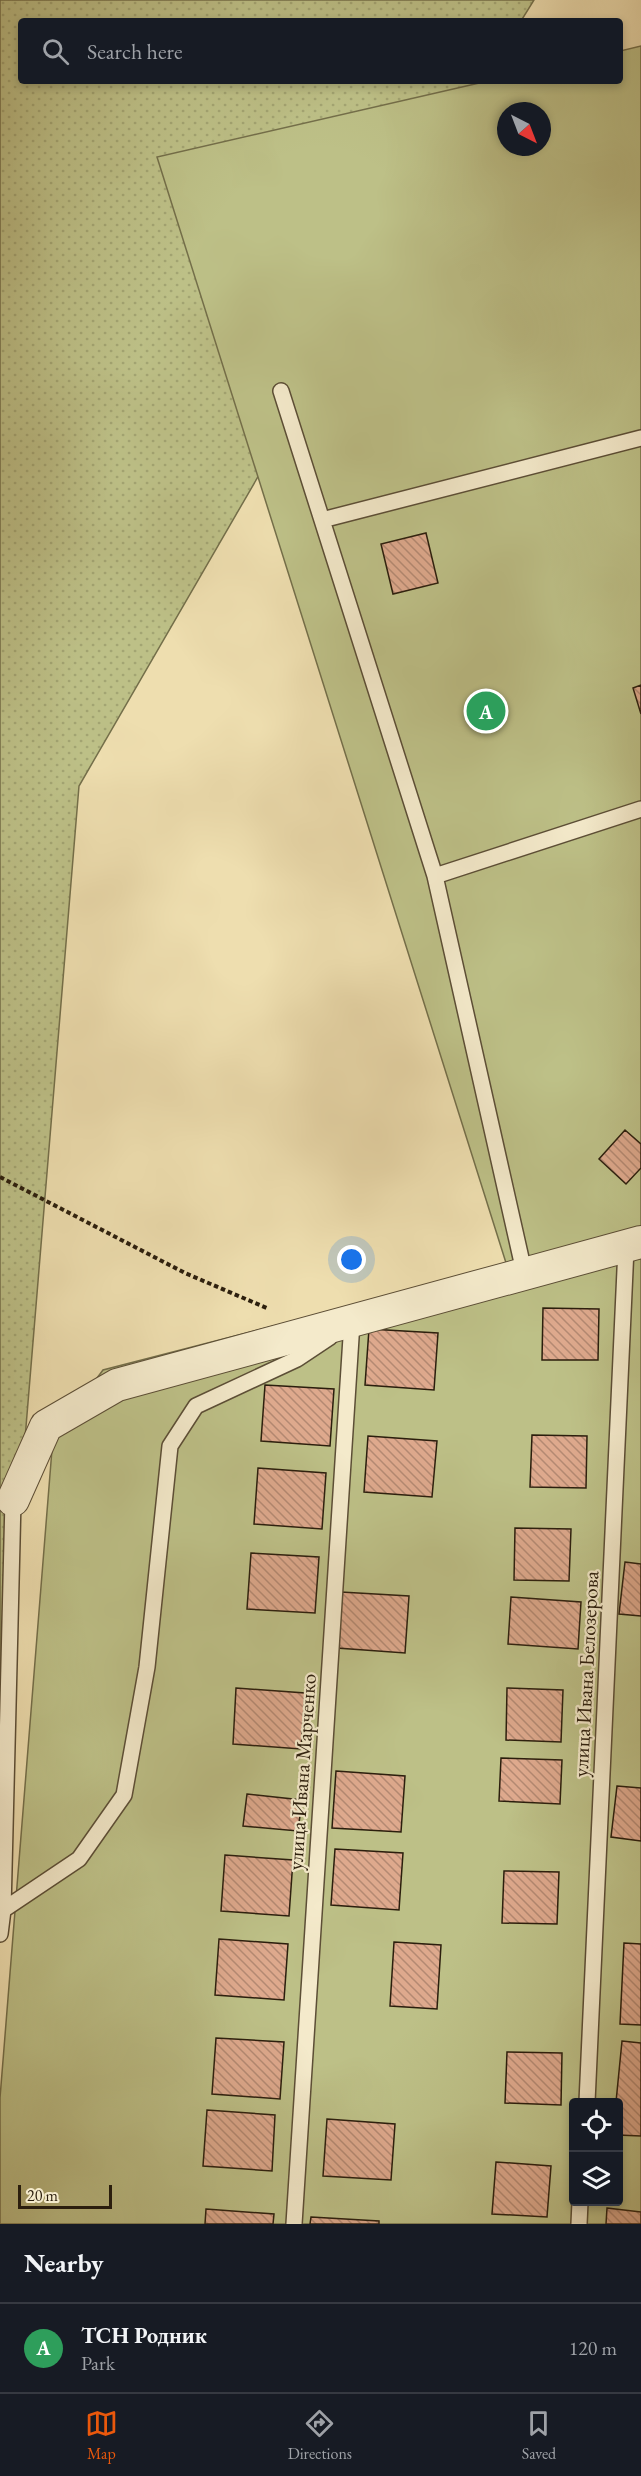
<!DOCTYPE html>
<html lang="en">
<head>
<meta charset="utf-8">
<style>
	body { margin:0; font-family:"EB Garamond",serif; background:#20242c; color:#f1f3f6 }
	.controls { position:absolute; right:18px; bottom:18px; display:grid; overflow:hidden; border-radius:6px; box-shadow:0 3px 9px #0003 }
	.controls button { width:54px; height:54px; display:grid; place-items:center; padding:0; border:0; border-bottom:2px solid #363941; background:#171b24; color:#f1f3f6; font:30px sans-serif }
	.compass { position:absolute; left:497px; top:102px; width:54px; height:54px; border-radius:50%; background:#171b24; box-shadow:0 3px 9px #0003; rotate:138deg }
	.scale { position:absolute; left:18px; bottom:15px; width:94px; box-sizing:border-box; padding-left:6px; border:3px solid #2b1e0d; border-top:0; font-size:16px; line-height:21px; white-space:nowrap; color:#2b1e0d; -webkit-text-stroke:4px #f4eacb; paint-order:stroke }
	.you { position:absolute; left:352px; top:1260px; width:21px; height:21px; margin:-15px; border:4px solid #fff; border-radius:50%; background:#1a73e8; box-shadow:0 0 0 9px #1a73e833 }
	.badge { display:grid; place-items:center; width:39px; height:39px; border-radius:50%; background:#ea580c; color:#fff; font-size:20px; font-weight:700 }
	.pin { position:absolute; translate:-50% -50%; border:3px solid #fff; box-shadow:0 2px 6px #0006 }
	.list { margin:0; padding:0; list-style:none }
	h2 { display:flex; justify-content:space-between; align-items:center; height:78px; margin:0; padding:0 24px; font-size:26px }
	h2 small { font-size:20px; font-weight:400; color:#9ea1a6 }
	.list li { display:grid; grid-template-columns:39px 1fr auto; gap:18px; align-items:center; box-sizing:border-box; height:90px; padding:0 24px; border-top:2px solid #363941 }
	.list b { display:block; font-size:22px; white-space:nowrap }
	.list p { margin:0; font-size:20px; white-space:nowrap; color:#9ea1a6 }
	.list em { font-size:20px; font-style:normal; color:#9ea1a6 }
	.icon { flex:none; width:33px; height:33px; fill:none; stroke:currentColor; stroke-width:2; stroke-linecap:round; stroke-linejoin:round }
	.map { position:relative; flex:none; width:641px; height:2224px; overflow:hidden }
	.search { position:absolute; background:#171b24; box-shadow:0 3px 9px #0003; left:18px; right:18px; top:18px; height:66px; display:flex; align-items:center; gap:15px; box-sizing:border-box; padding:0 21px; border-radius:6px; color:#9ea1a6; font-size:22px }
	.sheet { height:168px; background:#171b24 }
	nav { display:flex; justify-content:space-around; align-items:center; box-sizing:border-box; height:84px; border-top:2px solid #363941; background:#171b24; font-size:16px; color:#9ea1a6 }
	nav a { display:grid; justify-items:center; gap:3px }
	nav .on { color:#ea580c }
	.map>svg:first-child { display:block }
	.grass { fill:url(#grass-dots); stroke:#746f4a; stroke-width:1.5 }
	.green { fill:#bdc087; stroke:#746f4a; stroke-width:1.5; fill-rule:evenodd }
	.building { fill:url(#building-back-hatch); stroke:#2b1e0d; stroke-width:1.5 }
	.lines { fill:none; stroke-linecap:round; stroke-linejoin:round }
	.lane-casing { stroke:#5c4e36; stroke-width:18 }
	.street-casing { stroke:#5c4e36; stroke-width:34 }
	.path { stroke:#2b1e0d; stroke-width:4; stroke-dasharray:4.5 3; stroke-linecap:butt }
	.lane { stroke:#f4eacb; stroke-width:15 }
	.street { stroke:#f4eacb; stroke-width:32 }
	.labels { text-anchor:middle; stroke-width:4.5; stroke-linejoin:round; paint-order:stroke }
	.street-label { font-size:21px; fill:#2b1e0d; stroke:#f4eacb }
</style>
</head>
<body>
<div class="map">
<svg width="641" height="2224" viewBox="0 0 641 2224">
	<defs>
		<pattern id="grass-dots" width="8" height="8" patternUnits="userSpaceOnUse" patternTransform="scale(1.5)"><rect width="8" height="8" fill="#bdc087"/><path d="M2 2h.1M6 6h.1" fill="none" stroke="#a3a573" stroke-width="1.8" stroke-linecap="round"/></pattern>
		<pattern id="building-back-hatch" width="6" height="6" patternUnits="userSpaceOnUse" patternTransform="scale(1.5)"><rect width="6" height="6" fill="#dea98d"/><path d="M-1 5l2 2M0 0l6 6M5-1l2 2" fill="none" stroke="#b48972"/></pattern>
	</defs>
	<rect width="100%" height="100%" fill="#eedeaf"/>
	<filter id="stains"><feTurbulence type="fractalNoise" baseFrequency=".00333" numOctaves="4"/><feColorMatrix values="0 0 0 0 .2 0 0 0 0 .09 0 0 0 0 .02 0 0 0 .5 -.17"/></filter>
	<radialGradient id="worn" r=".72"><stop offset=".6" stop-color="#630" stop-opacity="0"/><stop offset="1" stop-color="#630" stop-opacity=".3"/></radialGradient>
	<path class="grass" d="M0,0H534L521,21H21V81H487L79,786L0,1741Z"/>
	<path class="green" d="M641,46V2224H0V2098L53,1437L103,1370L507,1266L157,157L488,81H620V51ZM506,111H542V147H506ZM574,2102H618V2202H574Z"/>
	<path class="building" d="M426,533L438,583L393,594L381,544Z
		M641,685V714L633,688Z
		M625,1130L641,1144V1168L626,1184L599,1159Z
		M543,1308L599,1309L598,1360H542Z
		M369,1329L438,1333L434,1390L365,1385Z
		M265,1385L334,1389L330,1446L261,1441Z
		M532,1435L587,1436L586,1488L530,1487Z
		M368,1436L437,1441L432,1497L364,1492Z
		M258,1468L326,1473L322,1529L254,1524Z
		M515,1528L571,1529L569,1581L514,1580Z
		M251,1553L319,1557L315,1613L247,1609Z
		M625,1562L641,1564V1616L619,1614Z
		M341,1592L409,1596L405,1653L337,1648Z
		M511,1597L581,1602L578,1649L508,1644Z
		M236,1688L305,1693L301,1749L233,1744Z
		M507,1688L563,1690L561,1742L506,1740Z
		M501,1758L562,1760L560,1804L499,1801Z
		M336,1771L405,1776L401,1832L332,1828Z
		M617,1786L641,1788V1841L611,1837Z
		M247,1794L302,1800L298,1831L243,1826Z
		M335,1849L403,1853L399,1910L331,1905Z
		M225,1855L293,1860L289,1916L221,1911Z
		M504,1871L559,1872L557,1924L502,1923Z
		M219,1939L288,1944L284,2000L215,1995Z
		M394,1942L441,1945L437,2009L390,2006Z
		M624,1943L641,1944V2025L620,2024Z
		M216,2038L284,2042L280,2099L212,2094Z
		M622,2041L641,2043V2136L618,2135V2102H616Z
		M507,2052L562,2053L561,2105L505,2103Z
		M207,2110L275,2115L272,2171L203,2166Z
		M327,2119L395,2124L391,2180L323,2176Z
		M496,2162L551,2166L547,2217L492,2214Z
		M607,2208L641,2212V2224H606Z
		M206,2209L274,2214L273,2224H205Z
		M311,2217L379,2221V2224H310Z"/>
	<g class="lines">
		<defs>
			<path id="lane" d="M281,391L435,876L525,1276
				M322,520L641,438
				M435,876L641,809
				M3,1910L79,1859L124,1795L147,1667L170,1446L196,1406L297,1359L330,1337
				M0,1934L3,1910L13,1500
				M587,2102L626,1248
				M294,2224L352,1322
				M579,2224L580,2202"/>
			<path id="street" d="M13,1500L46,1426L117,1385L641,1242"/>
		</defs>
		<use href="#lane" class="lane-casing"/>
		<use href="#street" class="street-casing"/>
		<path class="path" d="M0,1177L185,1273L269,1309"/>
		<use href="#lane" class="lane"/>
		<use href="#street" class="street"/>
	</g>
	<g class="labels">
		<g class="street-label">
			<text transform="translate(586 1674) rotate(-87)" y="7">улица Ивана Белозерова</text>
			<text transform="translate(302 1772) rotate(-86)" y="7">улица Ивана Марченко</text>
		</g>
	</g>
	<rect width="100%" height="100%" filter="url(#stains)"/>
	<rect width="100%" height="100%" fill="url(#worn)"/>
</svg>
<div class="controls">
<button><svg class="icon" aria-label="locate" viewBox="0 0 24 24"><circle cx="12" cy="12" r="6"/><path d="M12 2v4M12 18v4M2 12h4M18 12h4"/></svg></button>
<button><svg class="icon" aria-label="layers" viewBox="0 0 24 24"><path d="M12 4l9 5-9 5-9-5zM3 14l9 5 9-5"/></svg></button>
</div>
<svg class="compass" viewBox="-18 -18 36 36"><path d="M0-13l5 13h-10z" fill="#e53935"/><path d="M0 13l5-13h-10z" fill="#9ea1a6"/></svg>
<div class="scale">20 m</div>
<div class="you"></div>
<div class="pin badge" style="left:486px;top:711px;background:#2e9e5b">A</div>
<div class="search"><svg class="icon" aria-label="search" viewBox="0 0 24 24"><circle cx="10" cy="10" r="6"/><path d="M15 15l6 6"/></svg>Search here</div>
</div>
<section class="sheet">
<h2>Nearby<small></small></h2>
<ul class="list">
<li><span class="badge" style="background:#2e9e5b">A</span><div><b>ТСН Родник</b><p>Park</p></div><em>120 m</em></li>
</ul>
</section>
<nav>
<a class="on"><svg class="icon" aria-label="map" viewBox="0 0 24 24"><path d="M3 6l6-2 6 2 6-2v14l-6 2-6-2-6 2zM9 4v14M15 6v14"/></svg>Map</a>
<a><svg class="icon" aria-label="directions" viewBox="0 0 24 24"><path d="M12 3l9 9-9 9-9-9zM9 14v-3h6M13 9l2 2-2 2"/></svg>Directions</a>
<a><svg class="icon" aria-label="saved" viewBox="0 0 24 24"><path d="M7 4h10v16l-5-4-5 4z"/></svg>Saved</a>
</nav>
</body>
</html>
